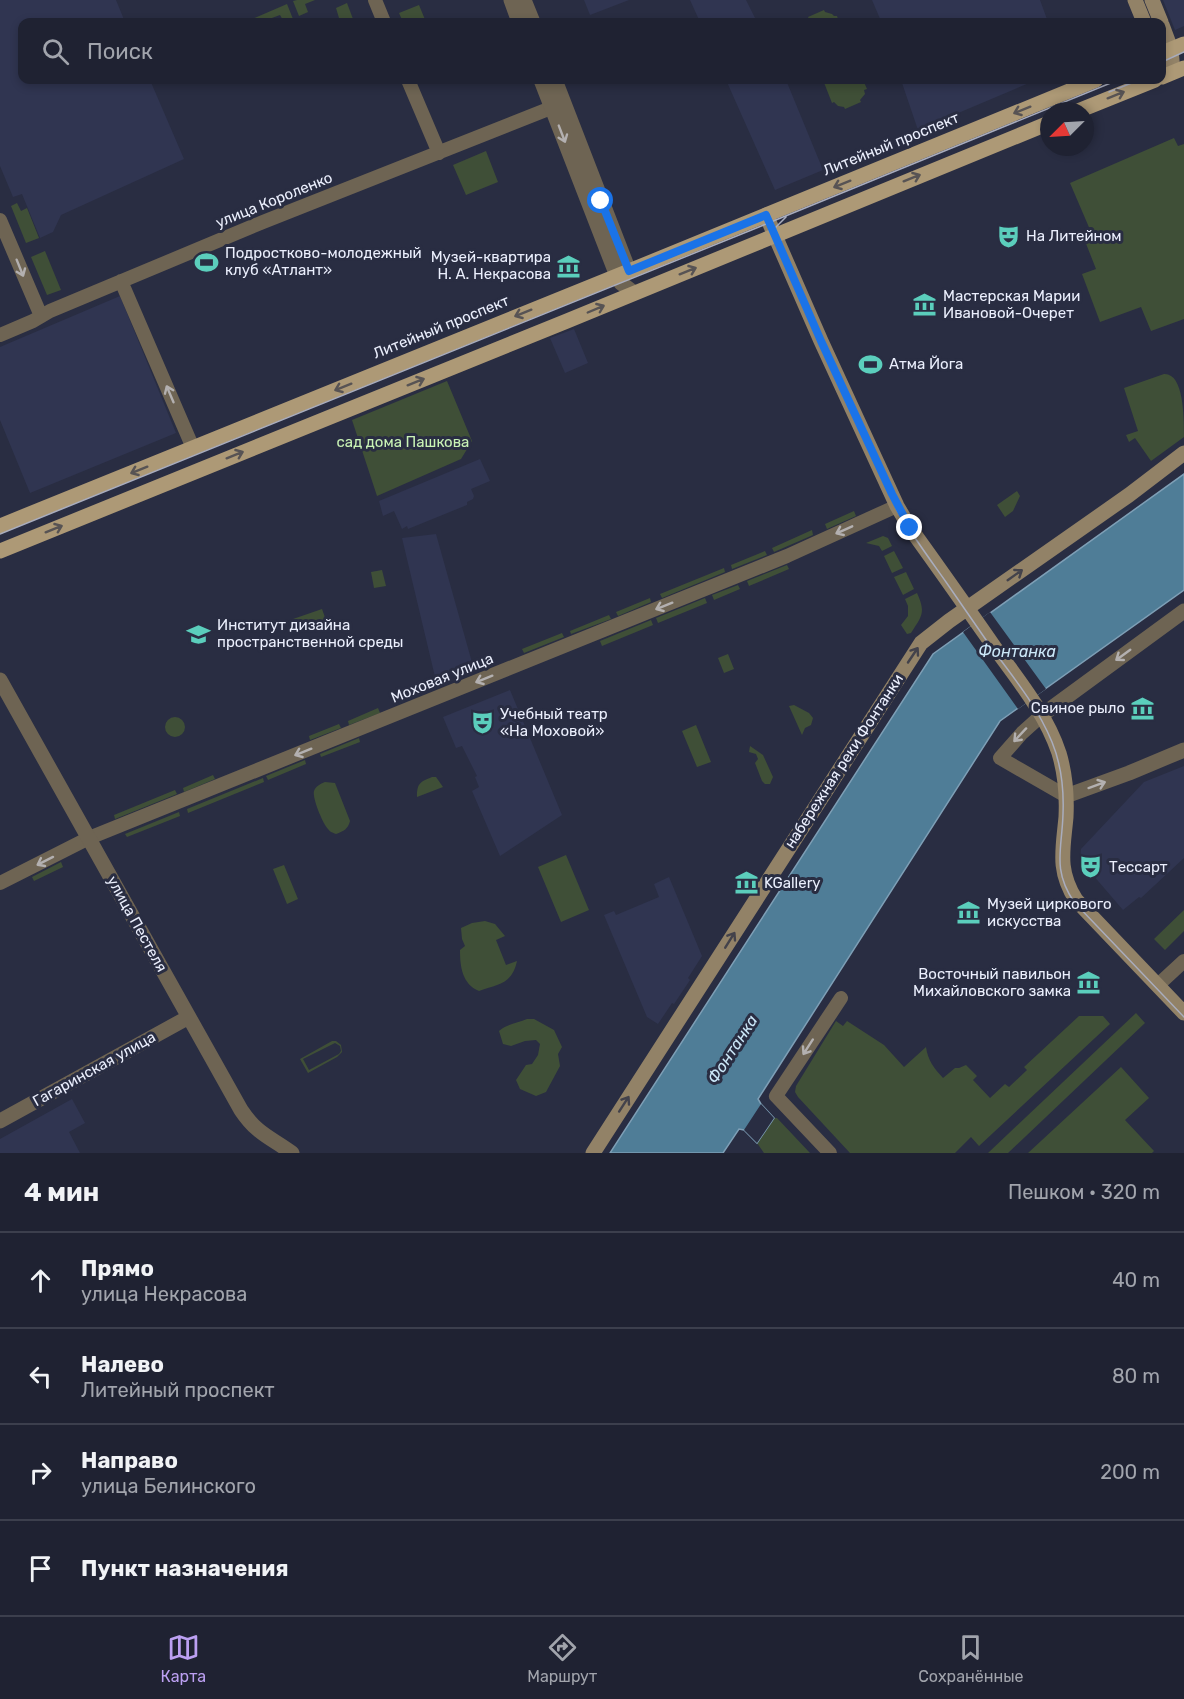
<!DOCTYPE html>
<html lang="ru">
<head>
<meta charset="utf-8">
<style>
	body { margin:0; font-family:Rubik,sans-serif; background:#2c2f3e; color:#f1f3f6 }
	.compass { position:absolute; left:1040px; top:102px; width:54px; height:54px; border-radius:50%; background:#1f2232; box-shadow:0 3px 9px #0003; rotate:246deg }
	.stop { position:absolute; width:18px; height:18px; margin:-14px; border:4px solid #1a73e8; border-radius:50%; background:#fff }
	.stop.end { background:#1a73e8; border-color:#fff; box-shadow:0 2px 6px #0008 }
	.list { margin:0; padding:0; list-style:none }
	h2 { display:flex; justify-content:space-between; align-items:center; height:78px; margin:0; padding:0 24px; font-size:26px }
	h2 small { font-size:20px; font-weight:400; color:#a1a4ac }
	.list li { display:grid; grid-template-columns:39px 1fr auto; gap:18px; align-items:center; box-sizing:border-box; height:96px; padding:0 24px; border-top:2px solid #3c3f4d }
	.list b { display:block; font-size:22px; white-space:nowrap }
	.list p { margin:0; font-size:20px; white-space:nowrap; color:#a1a4ac }
	.list em { font-size:20px; font-style:normal; color:#a1a4ac }
	.icon { flex:none; width:33px; height:33px; fill:none; stroke:currentColor; stroke-width:2; stroke-linecap:round; stroke-linejoin:round }
	.map { position:relative; flex:none; width:1184px; height:1153px; overflow:hidden }
	.search { position:absolute; background:#1f2232; box-shadow:0 3px 9px #0003; left:18px; right:18px; top:18px; height:66px; display:flex; align-items:center; gap:15px; box-sizing:border-box; padding:0 21px; border-radius:12px; color:#a1a4ac; font-size:22px }
	.sheet { height:462px; background:#1f2232 }
	nav { display:flex; justify-content:space-around; align-items:center; box-sizing:border-box; height:84px; border-top:2px solid #3c3f4d; background:#1f2232; font-size:16px; color:#a1a4ac }
	nav a { display:grid; justify-items:center; gap:3px }
	nav .on { color:#bca0f2 }
	.map>svg:first-child { display:block }
	.built { fill:#303551 }
	.green { fill:#3f4f37; fill-rule:evenodd }
	.water { fill:#4f7d97; stroke:#7e9fb6; stroke-width:1.5 }
	.pier { fill:#292d42 }
	.lines { fill:none; stroke-linecap:round; stroke-linejoin:round }
	.minor { stroke:#6e6453; stroke-width:14 }
	.tertiary { stroke:#6e6453; stroke-width:15 }
	.secondary { stroke:#928267; stroke-width:15 }
	.primary { stroke:#ad9976; stroke-width:15 }
	.tram { stroke:#a9adbe; stroke-width:1.5 }
	.oneway { stroke:#575354 }
	.oneway2 { stroke:#b3b0b0 }
	.oneway3 { stroke:#43424b }
	.route { stroke:#1a73e8; stroke-width:8 }
	.labels { text-anchor:middle; stroke-width:6; stroke-linejoin:round; paint-order:stroke }
	.street-label { font-size:15px; fill:#ebeffd; stroke:#292d42 }
	.poi-label { font-size:15px; fill:#ebeffd; stroke:#292d42; text-anchor:start }
	.park-label { font-size:15px; fill:#c9f3b5; stroke:#292d42 }
	.water-label { font-size:16px; font-style:italic; fill:#cce8f9; stroke:#292d42 }
</style>
</head>
<body>
<div class="map">
<svg width="1184" height="1153" viewBox="0 0 1184 1153">
	<rect width="100%" height="100%" fill="#292d42"/>
	<path class="built" d="M0,0H116L125,22H22V80H150L184,159L61,215L53,232L40,238L22,194L13,197L0,166Z
		M584,0H629L590,15Z
		M690,0H746L756,20L761,18L763,22H700Z
		M872,0H1040L1048,22H878L881,21Z
		M1163,0H1184V26L1175,30Z
		M726,80H786L823,170L775,190Z
		M901,80H1036L918,130Z
		M120,296L176,433L30,493L0,420V347Z
		M574,329L588,363L565,373L550,338Z
		M480,459L490,481L471,489L474,496L473,499L467,502V505L408,529L407,526L402,529L394,511L383,516L379,501Z
		M436,534L473,666L436,681L402,538Z
		M510,690L562,815L500,856L472,791L479,787L475,777L477,776L462,746L456,748L443,717Z
		M1184,766V858L1141,898L1139,897L1123,910L1080,860L1081,849L1144,782Z
		M669,877L702,956L688,978L690,980L674,1004L672,1003L658,1024L647,1017L604,915L614,911L616,915L659,897L654,884Z
		M72,1099L85,1123L69,1132L80,1153H0V1139Z"/>
	<path class="green" d="M297,0H315L305,4L308,12L299,16L293,1Z
		M347,3L353,19L345,22H328L339,18L336,8Z
		M287,4L293,19L284,22L280,15L261,22H245Z
		M419,5L426,22H403L399,13Z
		M824,10L825,12L832,14L834,16H837L839,22H805L809,19L808,17Z
		M823,80H863L867,89L864,90L865,94L860,100L861,102L845,109L844,107L838,106L834,102L832,103Z
		M1174,138L1178,146L1184,144V319L1151,331L1141,307L1100,322L1082,274L1096,269L1083,236L1091,232L1070,183Z
		M486,151L498,182L466,195L453,165Z
		M17,203L21,211L27,208L39,238L26,243L11,206Z
		M45,251L61,290L47,295L31,257Z
		M1164,374C1184,373 1184,417 1184,437L1151,461L1135,438L1129,442L1126,435L1138,431L1124,388Z
		M447,381L472,441L461,459L377,496L352,420Z
		M1017,491L1020,496L1013,511L1005,517L997,505Z
		M854,511L856,516L827,529L825,524Z
		M812,530L813,535L774,552L772,548Z
		M883,536L888,538L892,546L882,551L879,546L866,543Z
		M765,551L767,555L732,569L731,565Z
		M894,551L903,568L892,573L884,556Z
		M787,565L789,569L749,586L747,581Z
		M724,568L725,572L662,598L660,594Z
		M382,570L386,586L374,588L371,572Z
		M906,572L914,589L903,595L894,577Z
		M738,585L740,589L714,600L712,595Z
		M917,593C926,613 922,616 911,633L907,634L901,625L908,616V606L905,599Z
		M650,598L651,602L618,616L616,612Z
		M705,598L707,603L658,623L656,618Z
		M322,609L327,623L298,633L293,619Z
		M609,615L611,619L571,634L570,631Z
		M651,620L653,625L602,646L600,641Z
		M562,633L564,637L524,653L522,649Z
		M728,654L734,669L724,673L718,658Z
		M794,705L809,713L813,718L811,725L805,728L802,735L789,706Z
		M378,708L380,713L349,725L348,721Z
		M165 727a10 10 0 1 1 20 0a10 10 0 1 1-20 0Z
		M339,724L341,728L310,740L309,736Z
		M696,725L711,762L697,767L682,731Z
		M359,738L360,742L321,757L320,754Z
		M750,746L763,755L773,777L770,784H765L762,781L755,763L758,759L756,754L749,752Z
		M305,760L306,764L268,780L266,776Z
		M213,775L215,779L184,792L183,788Z
		M432,777H436L443,787L417,797C417,783 420,782 432,777Z
		M263,778L264,782L188,813L187,809Z
		M325,782L335,783L350,821C348,829 344,831 336,834C332,832 331,833 328,829C323,824 312,798 314,791C316,786 320,784 325,782Z
		M175,790L177,794L115,819L114,815Z
		M179,812L180,816L127,837L125,834Z
		M566,855L589,910L561,922L538,867Z
		M61,862L63,867L34,881L32,877Z
		M284,865L298,899L287,904L273,869Z
		M1184,910V931L1165,950L1154,939Z
		M485,921L495,924L505,936L496,940L506,965L517,961C512,984 499,984 479,991C462,984 460,966 460,950L465,946L462,939L461,928L472,923Z
		M1136,1013L1145,1023L1008,1153H988Z
		M1079,1016H1103L1110,1024L979,1146L971,1137L955,1153H850L798,1097L795,1092L796,1086L836,1021L843,1026L847,1021L884,1045L904,1067L926,1047C928,1061 934,1068 943,1078L955,1068H959L966,1065L977,1076L973,1080L990,1098L1005,1084L1009,1087L1027,1070L1024,1067Z
		M527,1019H534L554,1030L562,1047L558,1054L560,1066L546,1092L536,1096L520,1089L516,1080L526,1065L532,1064L538,1055L540,1044L536,1040L525,1041L511,1046L503,1044L499,1031C507,1024 518,1023 527,1019Z
		M332,1041H336L341,1045L342,1052L337,1057L308,1073L300,1059ZM335,1043L340,1046L341,1051L339,1054L309,1070L303,1059Z
		M1121,1067L1149,1098L1125,1120L1154,1151L1152,1153H1028Z
		M774,1118H777L810,1153H764L757,1143Z"/>
	<path class="water" d="M1184,474V590L1000,721L758,1099L761,1104L774,1118L757,1143L744,1130L739,1129L723,1153H610L933,654Z"/>
	<path class="pier" d="M990,612L1046,689L1018,709L963,632Z
		M761,1104L774,1118L757,1143L744,1130Z"/>
	<g class="lines">
		<path class="minor" d="M375,0L384,22
			M408,80L439,153
			M0,220L41,316
			M121,281L193,448
			M0,335L33,321L50,311L263,222L561,104
			M1042,715L1022,733L1000,758L1066,796
			M0,883L89,838L787,556L897,506
			M1158,985L1184,961
			M830,1153L776,1096L841,998"/>
		<path class="tertiary" d="M511,0L519,22
			M524,0L533,22
			M541,80L617,276L621,283L634,293
			M555,80L629,271
			M0,680L241,1110C257,1134 270,1137 292,1153
			M1042,715L1184,611
			M1066,796L1129,773L1184,750
			M0,1121L189,1017"/>
		<path class="secondary" d="M1135,0L1144,22
			M1152,0L1161,22
			M1162,25L1171,49L1173,72
			M766,215L821,341L897,506L910,528C939,568 967,608 995,648C1019,681 1046,714 1059,753C1065,773 1067,796 1066,817C1063,850 1057,870 1076,900L1184,1013
			M593,1153L921,643L949,621L1129,495L1184,453"/>
		<path class="primary" d="M1162,53L1184,44
			M1162,77L1184,68
			M1078,111L1155,80
			M0,526L617,276L1096,80
			M0,551L567,321L1049,123"/>
		<path class="tram" d="M1162,62L1184,52
			M1109,92L1139,80
			M786,217L775,228V240L779,251L897,510C912,535 929,558 946,582C962,605 977,627 993,650C1015,679 1038,708 1052,742C1061,764 1064,790 1063,814C1062,850 1052,869 1074,902L1184,1017
			M0,534L749,231L1118,80"/>
	</g>
	<defs><path id="oneway-shaft" d="M-6 0H5M1.5-3L5.5 0L1.5 3" fill="none" stroke-width="1.6" stroke-linecap="round" stroke-linejoin="round" transform="scale(1.5)"/></defs>
	<g class="oneway">
		<use href="#oneway-shaft" transform="translate(1116 95) rotate(-22)"/>
		<use href="#oneway-shaft" transform="translate(1022 110) rotate(158)"/>
		<use href="#oneway-shaft" transform="translate(912 178) rotate(-22)"/>
		<use href="#oneway-shaft" transform="translate(842 184) rotate(158)"/>
		<use href="#oneway-shaft" transform="translate(688 271) rotate(-22)"/>
		<use href="#oneway-shaft" transform="translate(596 309) rotate(-23)"/>
		<use href="#oneway-shaft" transform="translate(523 313) rotate(158)"/>
		<use href="#oneway-shaft" transform="translate(416 382) rotate(-22)"/>
		<use href="#oneway-shaft" transform="translate(343 387) rotate(158)"/>
		<use href="#oneway-shaft" transform="translate(235 455) rotate(-22)"/>
		<use href="#oneway-shaft" transform="translate(139 470) rotate(158)"/>
		<use href="#oneway-shaft" transform="translate(54 529) rotate(-22)"/>
	</g>
	<g class="oneway2">
		<use href="#oneway-shaft" transform="translate(562 134) rotate(69)"/>
		<use href="#oneway-shaft" transform="translate(20 268) rotate(68)"/>
		<use href="#oneway-shaft" transform="translate(170 394) rotate(-113)"/>
		<use href="#oneway-shaft" transform="translate(844 530) rotate(156)"/>
		<use href="#oneway-shaft" transform="translate(664 606) rotate(158)"/>
		<use href="#oneway-shaft" transform="translate(1123 655) rotate(144)"/>
		<use href="#oneway-shaft" transform="translate(484 679) rotate(158)"/>
		<use href="#oneway-shaft" transform="translate(1020 735) rotate(133)"/>
		<use href="#oneway-shaft" transform="translate(303 752) rotate(158)"/>
		<use href="#oneway-shaft" transform="translate(1097 785) rotate(-20)"/>
		<use href="#oneway-shaft" transform="translate(45 861) rotate(153)"/>
		<use href="#oneway-shaft" transform="translate(808 1047) rotate(123)"/>
	</g>
	<g class="oneway3">
		<use href="#oneway-shaft" transform="translate(1015 575) rotate(-35)"/>
		<use href="#oneway-shaft" transform="translate(913 655) rotate(-56)"/>
		<use href="#oneway-shaft" transform="translate(730 940) rotate(-58)"/>
		<use href="#oneway-shaft" transform="translate(624 1104) rotate(-57)"/>
	</g>
	<g class="lines">
		<path class="route" d="M601,201L629,271L766,215L821,341L892,494L910,528"/>
	</g>
	<defs>
		<symbol id="theatre-bare" viewBox="-9 -9 18 18"><path d="M-5-5.5Q0-4 5-5.5V0Q5 5 0 6Q-5 5-5 0ZM-3.3-2.5H-1v1.5H-3.3ZM1-2.5H3.3v1.5H1ZM-2.8 1Q0 5.5 2.8 1Z" fill="#5bcebc" stroke="#292d42" stroke-width="2.5" paint-order="stroke"/></symbol>
		<symbol id="stadium-bare" viewBox="-9 -9 18 18"><path d="M0-5a6.5 5 0 1 0 0 10a6.5 5 0 1 0 0-10ZM-3.5-1.8h7v3.6h-7Z" fill="#5bcebc" stroke="#292d42" stroke-width="2.5" paint-order="stroke"/></symbol>
		<symbol id="museum-bare" viewBox="-9 -9 18 18"><path d="M0-6L6-3V-2H-6V-3ZM-5-1h2V3h-2ZM-1-1h2V3h-2ZM3-1h2V3H3ZM-6 4H6V6H-6Z" fill="#5bcebc" stroke="#292d42" stroke-width="2.5" paint-order="stroke"/></symbol>
		<symbol id="university-bare" viewBox="-9 -9 18 18"><path d="M0-5L7-2L0 1L-7-2ZM-4 1L0 2.5L4 1V4Q0 6-4 4Z" fill="#5bcebc" stroke="#292d42" stroke-width="2.5" paint-order="stroke"/></symbol>
	</defs>
	<g fill-rule="evenodd">
		<use href="#theatre-bare" x="992" y="220" width="33" height="33"/>
		<use href="#stadium-bare" x="190" y="246" width="33" height="33"/>
		<use href="#museum-bare" x="552" y="250" width="33" height="33"/>
		<use href="#museum-bare" x="908" y="288" width="33" height="33"/>
		<use href="#stadium-bare" x="854" y="348" width="33" height="33"/>
		<use href="#university-bare" x="182" y="618" width="33" height="33"/>
		<use href="#museum-bare" x="1126" y="692" width="33" height="33"/>
		<use href="#theatre-bare" x="466" y="706" width="33" height="33"/>
		<use href="#theatre-bare" x="1074" y="850" width="33" height="33"/>
		<use href="#museum-bare" x="730" y="866" width="33" height="33"/>
		<use href="#museum-bare" x="952" y="896" width="33" height="33"/>
		<use href="#museum-bare" x="1072" y="966" width="33" height="33"/>
	</g>
	<g class="labels">
		<g class="street-label">
			<text transform="translate(891 144) rotate(-22)" y="5">Литейный проспект</text>
			<text transform="translate(274 200) rotate(-22)" y="5">улица Короленко</text>
			<text transform="translate(441 327) rotate(-22)" y="5">Литейный проспект</text>
			<text transform="translate(442 678) rotate(-22)" y="5">Моховая улица</text>
			<text transform="translate(844 761) rotate(-57)" y="5">набережная реки Фонтанки</text>
			<text transform="translate(137 924) rotate(61)" y="5">улица Пестеля</text>
			<text transform="translate(94 1069) rotate(-29)" y="5">Гагаринская улица</text>
		</g>
		<g class="poi-label">
			<text x="1026" y="241">На Литейном</text>
			<text x="225" y="258">Подростково-молодежный<tspan x="225" dy="17">клуб «Атлант»</tspan></text>
			<text x="551" y="262" text-anchor="end">Музей-квартира<tspan x="551" dy="17">Н. А. Некрасова</tspan></text>
			<text x="943" y="301">Мастерская Марии<tspan x="943" dy="17">Ивановой-Очерет</tspan></text>
			<text x="889" y="369">Атма Йога</text>
			<text x="217" y="630">Институт дизайна<tspan x="217" dy="17">пространственной среды</tspan></text>
			<text x="1125" y="713" text-anchor="end">Свиное рыло</text>
			<text x="500" y="719">Учебный театр<tspan x="500" dy="17">«На Моховой»</tspan></text>
			<text x="1109" y="872">Тессарт</text>
			<text x="764" y="888">KGallery</text>
			<text x="987" y="909">Музей циркового<tspan x="987" dy="17">искусства</tspan></text>
			<text x="1071" y="979" text-anchor="end">Восточный павильон<tspan x="1071" dy="17">Михайловского замка</tspan></text>
		</g>
		<g class="park-label">
			<text x="403" y="447">сад дома Пашкова</text>
		</g>
		<g class="water-label">
			<text x="1017" y="657">Фонтанка</text>
			<text transform="translate(732 1049) rotate(-57)" y="6">Фонтанка</text>
		</g>
	</g>
</svg>
<svg class="compass" viewBox="-18 -18 36 36"><path d="M0-13l5 13h-10z" fill="#e53935"/><path d="M0 13l5-13h-10z" fill="#a1a4ac"/></svg>
<div class="stop" style="left:601px;top:201px"></div>
<div class="stop end" style="left:910px;top:528px"></div>
<div class="search"><svg class="icon" aria-label="search" viewBox="0 0 24 24"><circle cx="10" cy="10" r="6"/><path d="M15 15l6 6"/></svg>Поиск</div>
</div>
<section class="sheet">
<h2>4 мин<small>Пешком · 320 m</small></h2>
<ul class="list">
<li><svg class="icon" aria-label="ahead" viewBox="0 0 24 24"><path d="M12 20V5M6 11l6-6 6 6"/></svg><div><b>Прямо</b><p>улица Некрасова</p></div><em>40 m</em></li>
<li><svg class="icon" aria-label="left" viewBox="0 0 24 24"><path d="M17 20v-9H6M10 6l-5 5 5 5"/></svg><div><b>Налево</b><p>Литейный проспект</p></div><em>80 m</em></li>
<li><svg class="icon" aria-label="right" viewBox="0 0 24 24"><path d="M7 20v-9h11M14 6l5 5-5 5"/></svg><div><b>Направо</b><p>улица Белинского</p></div><em>200 m</em></li>
<li><svg class="icon" aria-label="arrive" viewBox="0 0 24 24"><path d="M6 21V4h12l-3 4 3 4H6"/></svg><div><b>Пункт назначения</b></div></li>
</ul>
</section>
<nav>
<a class="on"><svg class="icon" aria-label="map" viewBox="0 0 24 24"><path d="M3 6l6-2 6 2 6-2v14l-6 2-6-2-6 2zM9 4v14M15 6v14"/></svg>Карта</a>
<a><svg class="icon" aria-label="directions" viewBox="0 0 24 24"><path d="M12 3l9 9-9 9-9-9zM9 14v-3h6M13 9l2 2-2 2"/></svg>Маршрут</a>
<a><svg class="icon" aria-label="saved" viewBox="0 0 24 24"><path d="M7 4h10v16l-5-4-5 4z"/></svg>Сохранённые</a>
</nav>
</body>
</html>
